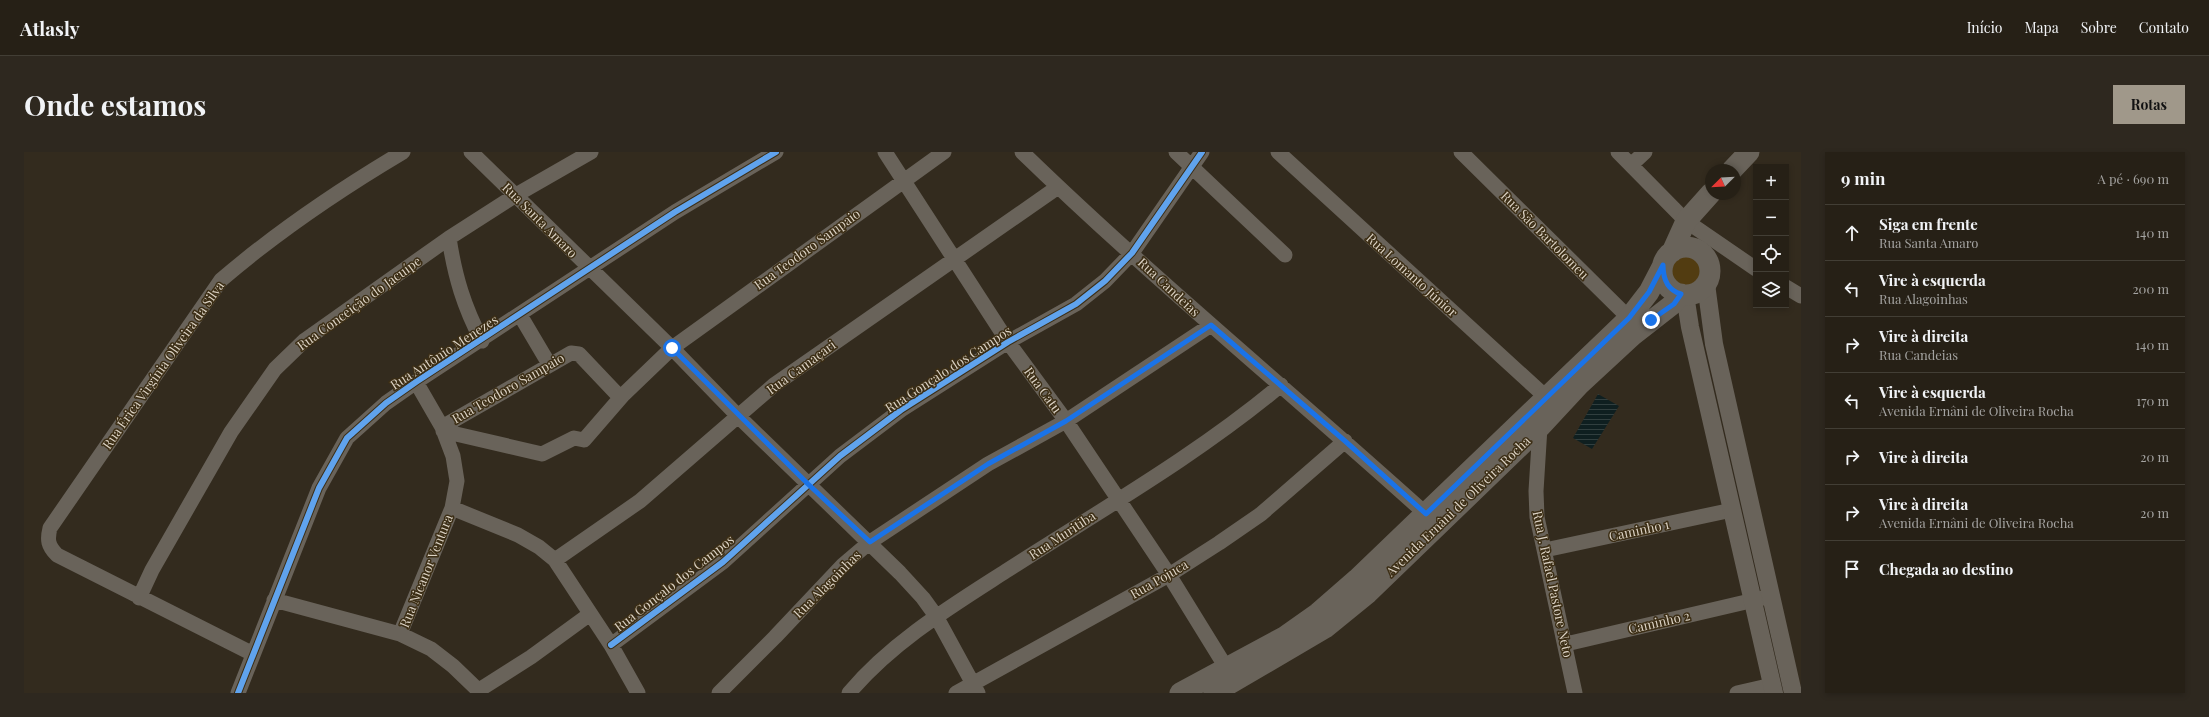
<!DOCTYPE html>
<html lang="pt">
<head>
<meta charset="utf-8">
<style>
	body { margin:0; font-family:"Playfair Display",serif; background:#2e281f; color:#f1f3f6 }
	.controls { position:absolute; right:12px; top:12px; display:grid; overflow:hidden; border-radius:0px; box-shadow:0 2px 6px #0003 }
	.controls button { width:36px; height:36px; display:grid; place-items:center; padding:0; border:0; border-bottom:1px solid #423e35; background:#262016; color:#f1f3f6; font:20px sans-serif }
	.compass { position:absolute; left:1681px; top:12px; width:36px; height:36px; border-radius:50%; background:#262016; box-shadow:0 2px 6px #0003; rotate:246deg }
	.stop { position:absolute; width:12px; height:12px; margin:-9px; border:3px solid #1a73e8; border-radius:50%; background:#fff }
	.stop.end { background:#1a73e8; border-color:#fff; box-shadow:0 1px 4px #0008 }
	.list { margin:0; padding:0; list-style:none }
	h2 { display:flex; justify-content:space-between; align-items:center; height:52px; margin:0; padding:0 16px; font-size:17px }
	h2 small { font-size:13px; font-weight:400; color:#a4a3a1 }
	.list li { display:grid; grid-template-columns:26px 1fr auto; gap:12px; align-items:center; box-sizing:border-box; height:56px; padding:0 16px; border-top:1px solid #423e35 }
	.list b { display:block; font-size:15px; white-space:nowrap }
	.list p { margin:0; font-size:13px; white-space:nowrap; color:#a4a3a1 }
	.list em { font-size:13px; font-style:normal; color:#a4a3a1 }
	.icon { flex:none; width:22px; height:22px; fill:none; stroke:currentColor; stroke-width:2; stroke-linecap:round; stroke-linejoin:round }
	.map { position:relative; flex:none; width:1777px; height:541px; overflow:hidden; border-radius:0px }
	header { display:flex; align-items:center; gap:24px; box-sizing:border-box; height:56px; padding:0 20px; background:#262016; border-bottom:1px solid #423e35 }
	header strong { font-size:19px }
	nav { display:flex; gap:22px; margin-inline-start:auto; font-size:14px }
	.intro { display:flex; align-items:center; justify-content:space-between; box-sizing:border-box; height:96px; padding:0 24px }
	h1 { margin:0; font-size:28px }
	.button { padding:10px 18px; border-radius:0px; background:#a0988a; color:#111; font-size:14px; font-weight:700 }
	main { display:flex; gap:24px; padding:0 24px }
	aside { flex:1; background:#262016; border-radius:0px; box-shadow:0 2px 6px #0003 }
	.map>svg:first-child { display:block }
	.green { fill:#523c11 }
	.water { fill:url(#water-rules) }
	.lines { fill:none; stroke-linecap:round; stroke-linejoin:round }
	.minor { stroke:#69635a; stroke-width:15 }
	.tertiary { stroke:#69635a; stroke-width:18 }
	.secondary { stroke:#69635a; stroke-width:21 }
	.cycleway-casing { stroke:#3c2e15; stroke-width:8 }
	.cycleway { stroke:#60a3ed; stroke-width:6 }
	.route { stroke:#1a73e8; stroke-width:5 }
	.labels { text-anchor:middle; stroke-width:3; stroke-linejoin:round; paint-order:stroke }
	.street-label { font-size:13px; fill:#dbd2c4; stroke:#3c2e15 }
</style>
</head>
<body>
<header>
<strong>Atlasly</strong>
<nav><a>Início</a><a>Mapa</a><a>Sobre</a><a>Contato</a></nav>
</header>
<div class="intro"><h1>Onde estamos</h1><a class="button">Rotas</a></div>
<main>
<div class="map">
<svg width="1777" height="541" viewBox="0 0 1777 541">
	<defs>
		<pattern id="water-rules" width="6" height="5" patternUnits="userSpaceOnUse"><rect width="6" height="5" fill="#0f1f20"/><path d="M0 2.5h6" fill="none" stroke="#313f3f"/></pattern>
	</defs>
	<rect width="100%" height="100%" fill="#332b1e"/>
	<path class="green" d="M1647 119a16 16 0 1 1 32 0a16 16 0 1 1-32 0Z"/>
	<path class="water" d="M1574,242L1595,254L1568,297L1549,286Z"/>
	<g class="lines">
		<path class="minor" d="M447,0L648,196L714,264L876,421L899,446L912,464L954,541
			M861,0L984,190L1042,269L1145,423L1203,517
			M998,0C1128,126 1268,241 1402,362
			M1152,0L1261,103
			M1254,0L1523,246
			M1437,0L1605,166
			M1594,0L1662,69L1732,117
			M1607,13L1621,0
			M425,86C431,125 440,155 458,189
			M1762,135L1777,144
			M496,163L525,212
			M418,275L547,201L555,202L592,241L599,243
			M1516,275L1512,339L1513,365L1551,541
			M419,279L518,302L550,286L560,288L599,243L648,196L920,0
			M428,356L494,383L515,395L531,408L587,493L614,541
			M1521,398L1708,358
			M531,408L616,349L750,233L1034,35
			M115,446L128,418L207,280L251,217L281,188L425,86L492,43L567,0
			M250,448L376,482L407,497L429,514L457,541
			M376,482L428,356L433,329L429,304L418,275L392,230
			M1542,492L1739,446
			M587,493L699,410L816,304L877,258L984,190L1052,152L1081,129L1108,101L1178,0
			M229,502L33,403C24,394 23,388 26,376L197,128C253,80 315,38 379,0
			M455,538L507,505L566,462
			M214,541L295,336L323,286L362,251L392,230L651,60L752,0
			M695,541L751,485L819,413L846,390L964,312L1042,269L1187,173
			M825,541C868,490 926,455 982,419C1075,359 1172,304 1257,233
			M932,541L1145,423L1195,391L1237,362L1321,289
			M1713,541L1748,533"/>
		<path class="tertiary" d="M1682,132L1690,192L1769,541
			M1661,143L1666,175L1750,541"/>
		<path class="secondary" d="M1708,18L1725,0
			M1638 119a24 24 0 1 1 48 0a24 24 0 1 1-48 0Z
			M1648,100L1662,69L1687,41
			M1156,541L1260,485L1294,461L1333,427L1605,166L1625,140L1639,113
			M1190,541L1301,476L1344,441L1516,275L1555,233L1608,184L1649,152L1657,142"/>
		<defs>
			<path id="cycleway" d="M587,493L699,410L816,304L877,258L984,190L1052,152L1081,129L1108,101L1178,0
				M214,541L295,336L323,286L362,251L392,230L651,60L752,0"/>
		</defs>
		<use href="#cycleway" class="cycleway-casing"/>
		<use href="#cycleway" class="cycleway"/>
	</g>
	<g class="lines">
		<path class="route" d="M648,196L784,332L846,390L964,312L1042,269L1187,173L1321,289L1402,362L1605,166L1625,140L1639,113C1639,127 1643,138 1657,142L1650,152L1627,168"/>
	</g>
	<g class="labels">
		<g class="street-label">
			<text transform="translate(516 68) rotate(45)" y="5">Rua Santa Amaro</text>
			<text transform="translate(1521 83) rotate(45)" y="5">Rua São Bartolomeu</text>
			<text transform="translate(783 97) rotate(-36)" y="5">Rua Teodoro Sampaio</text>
			<text transform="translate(1388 123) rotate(42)" y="5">Rua Lomanto Júnior</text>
			<text transform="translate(1145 135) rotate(43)" y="5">Rua Candeias</text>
			<text transform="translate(335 151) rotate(-36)" y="5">Rua Conceição do Jacuípe</text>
			<text transform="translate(420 200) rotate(-33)" y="5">Rua Antônio Menezes</text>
			<text transform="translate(139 213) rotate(-55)" y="5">Rua Érica Virgínia Oliveira da Silva</text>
			<text transform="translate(777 215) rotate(-36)" y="5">Rua Camaçari</text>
			<text transform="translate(924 217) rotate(-33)" y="5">Rua Gonçalo dos Campos</text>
			<text transform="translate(484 236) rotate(-30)" y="5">Rua Teodoro Sampaio</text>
			<text transform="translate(1019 238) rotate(54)" y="5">Rua Catu</text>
			<text transform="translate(1434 354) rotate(-44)" y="5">Avenida Ernâni de Oliveira Rocha</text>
			<text transform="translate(1615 378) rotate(-12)" y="5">Caminho 1</text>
			<text transform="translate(1038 383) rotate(-33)" y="5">Rua Muritiba</text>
			<text transform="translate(402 419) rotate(-68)" y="5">Rua Nicanor Ventura</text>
			<text transform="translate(1135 427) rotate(-30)" y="5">Rua Pojuca</text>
			<text transform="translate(650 431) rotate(-38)" y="5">Rua Gonçalo dos Campos</text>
			<text transform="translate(803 432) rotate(-45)" y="5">Rua Alagoinhas</text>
			<text transform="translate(1529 432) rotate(78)" y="5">Rua J. Rafael Pastore Neto</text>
			<text transform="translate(1635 470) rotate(-13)" y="5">Caminho 2</text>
		</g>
	</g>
</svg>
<div class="controls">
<button>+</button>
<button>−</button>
<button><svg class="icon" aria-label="locate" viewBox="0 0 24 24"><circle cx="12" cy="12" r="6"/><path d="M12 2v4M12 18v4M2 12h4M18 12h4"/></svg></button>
<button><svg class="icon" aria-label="layers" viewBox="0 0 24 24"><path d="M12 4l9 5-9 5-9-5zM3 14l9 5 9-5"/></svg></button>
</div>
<svg class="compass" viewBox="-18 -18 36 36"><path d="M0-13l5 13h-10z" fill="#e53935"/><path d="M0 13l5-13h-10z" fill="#a4a3a1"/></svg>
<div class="stop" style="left:648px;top:196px"></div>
<div class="stop end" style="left:1627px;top:168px"></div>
</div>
<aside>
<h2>9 min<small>A pé · 690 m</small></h2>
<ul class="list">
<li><svg class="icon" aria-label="ahead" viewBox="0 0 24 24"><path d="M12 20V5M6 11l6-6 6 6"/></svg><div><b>Siga em frente</b><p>Rua Santa Amaro</p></div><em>140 m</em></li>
<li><svg class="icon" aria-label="left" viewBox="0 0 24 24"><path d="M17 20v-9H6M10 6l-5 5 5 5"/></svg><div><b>Vire à esquerda</b><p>Rua Alagoinhas</p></div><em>200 m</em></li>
<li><svg class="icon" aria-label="right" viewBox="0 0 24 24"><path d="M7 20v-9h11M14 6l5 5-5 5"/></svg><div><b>Vire à direita</b><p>Rua Candeias</p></div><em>140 m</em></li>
<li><svg class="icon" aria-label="left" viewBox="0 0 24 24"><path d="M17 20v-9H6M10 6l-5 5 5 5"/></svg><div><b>Vire à esquerda</b><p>Avenida Ernâni de Oliveira Rocha</p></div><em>170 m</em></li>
<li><svg class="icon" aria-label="right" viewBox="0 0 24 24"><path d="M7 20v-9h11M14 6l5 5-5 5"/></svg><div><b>Vire à direita</b></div><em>20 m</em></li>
<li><svg class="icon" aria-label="right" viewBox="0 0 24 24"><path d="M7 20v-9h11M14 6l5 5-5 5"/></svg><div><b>Vire à direita</b><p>Avenida Ernâni de Oliveira Rocha</p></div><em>20 m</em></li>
<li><svg class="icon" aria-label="arrive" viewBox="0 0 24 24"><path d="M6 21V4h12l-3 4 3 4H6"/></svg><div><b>Chegada ao destino</b></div></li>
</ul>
</aside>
</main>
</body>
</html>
